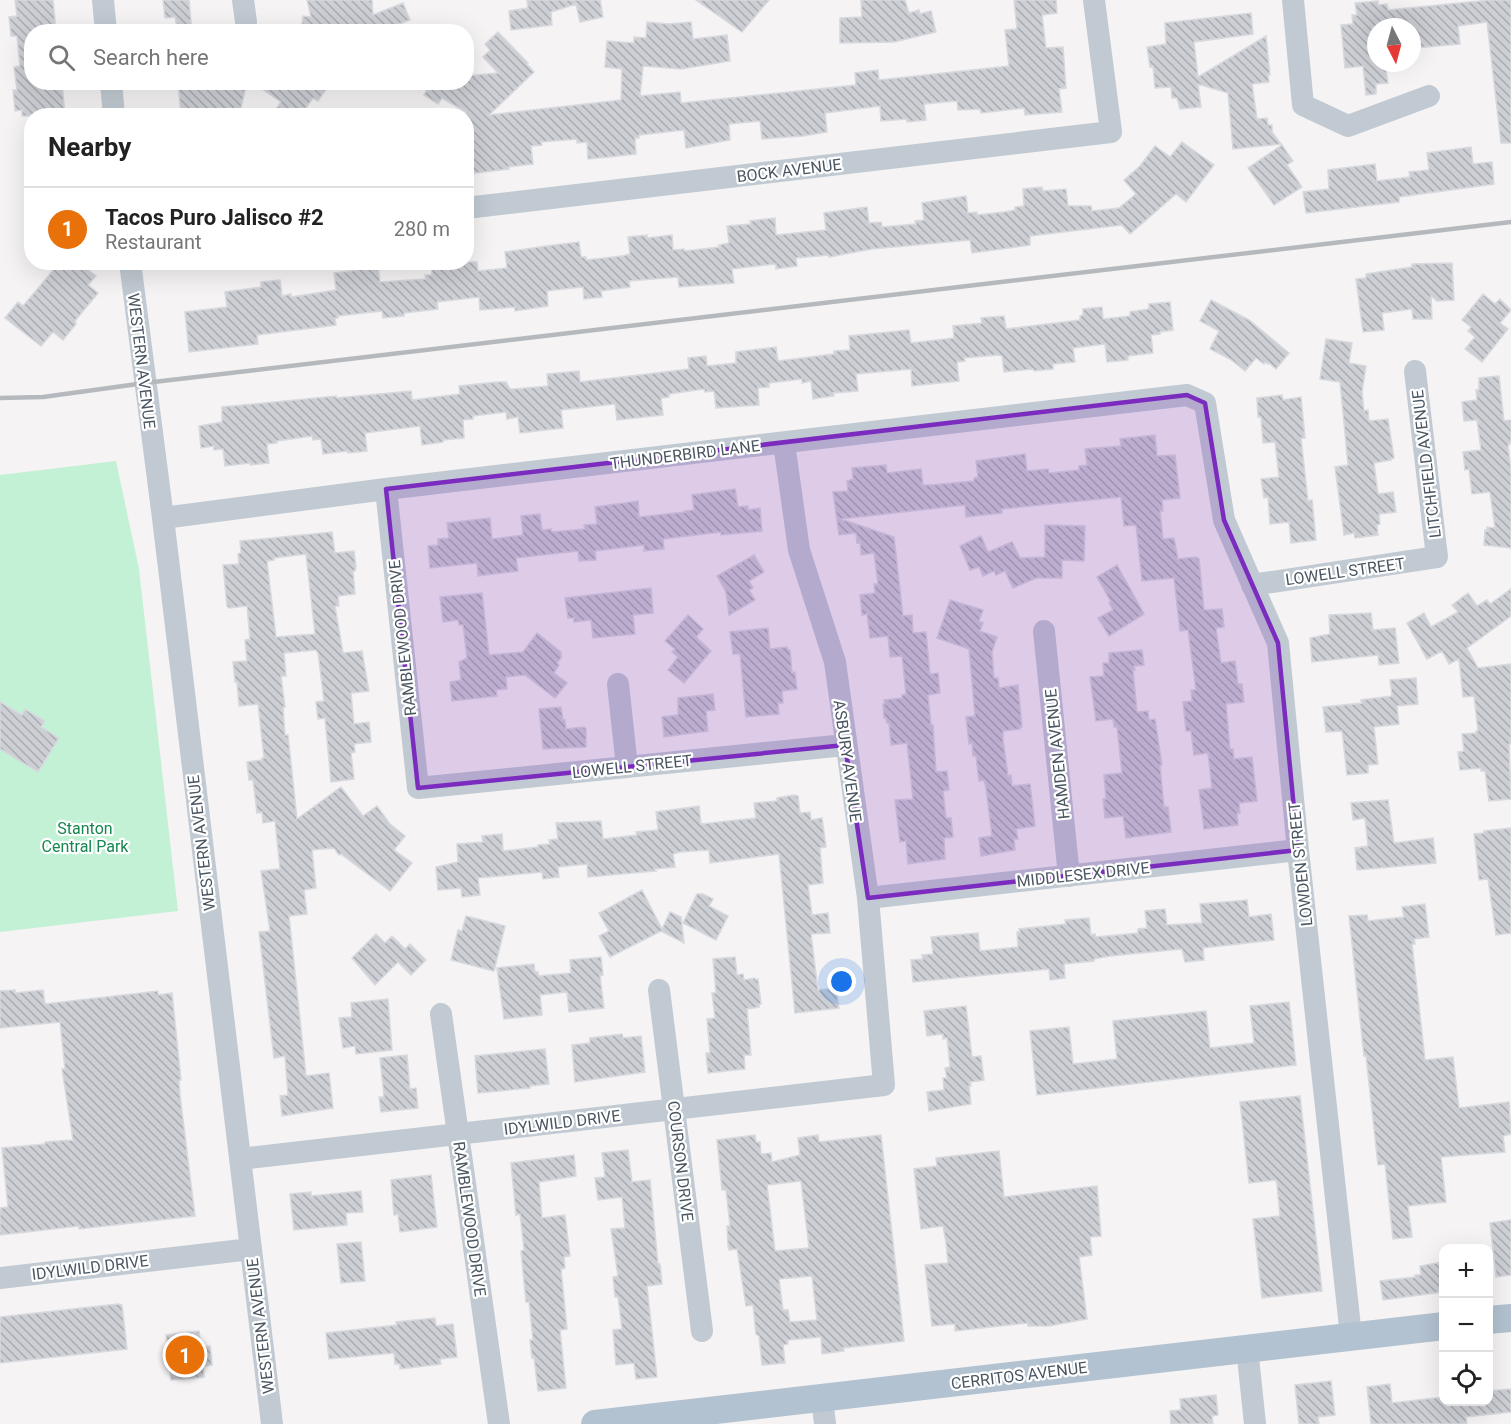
<!DOCTYPE html>
<html lang="en">
<head>
<meta charset="utf-8">
<style>
	body { margin:0; font-family:Roboto,sans-serif; background:#f2f2f2; color:#222 }
	.controls { position:absolute; right:18px; bottom:18px; display:grid; overflow:hidden; border-radius:12px; box-shadow:0 6px 24px #0002 }
	.controls button { width:54px; height:54px; display:grid; place-items:center; padding:0; border:0; border-bottom:2px solid #e0e0e0; background:#fff; color:#222; font:30px sans-serif }
	.compass { position:absolute; left:1367px; top:18px; width:54px; height:54px; border-radius:50%; background:#fff; box-shadow:0 6px 24px #0002; rotate:174deg }
	.you { position:absolute; left:842px; top:982px; width:21px; height:21px; margin:-15px; border:4px solid #fff; border-radius:50%; background:#1a73e8; box-shadow:0 0 0 9px #1a73e833 }
	.badge { display:grid; place-items:center; width:39px; height:39px; border-radius:50%; background:#ea580c; color:#fff; font-size:20px; font-weight:700 }
	.pin { position:absolute; translate:-50% -50%; border:3px solid #fff; box-shadow:0 2px 6px #0006 }
	.list { margin:0; padding:0; list-style:none }
	h2 { display:flex; justify-content:space-between; align-items:center; height:78px; margin:0; padding:0 24px; font-size:26px }
	h2 small { font-size:20px; font-weight:400; color:#767676 }
	.list li { display:grid; grid-template-columns:39px 1fr auto; gap:18px; align-items:center; box-sizing:border-box; height:84px; padding:0 24px; border-top:2px solid #e0e0e0 }
	.list b { display:block; font-size:22px; white-space:nowrap }
	.list p { margin:0; font-size:20px; white-space:nowrap; color:#767676 }
	.list em { font-size:20px; font-style:normal; color:#767676 }
	.icon { flex:none; width:33px; height:33px; fill:none; stroke:currentColor; stroke-width:2; stroke-linecap:round; stroke-linejoin:round }
	.map { position:relative; flex:none; width:1511px; height:1424px; overflow:hidden }
	.search { position:absolute; background:#fff; box-shadow:0 6px 24px #0002; left:24px; top:24px; width:450px; height:66px; display:flex; align-items:center; gap:15px; box-sizing:border-box; padding:0 21px; border-radius:24px; color:#767676; font-size:22px }
	.panel { position:absolute; background:#fff; box-shadow:0 6px 24px #0002; left:24px; top:108px; width:450px; height:162px; border-radius:24px }
	.map>svg:first-child { display:block }
	.green { fill:#c3f1d5 }
	.building { fill:url(#building-back-hatch); stroke:#d7d9de; stroke-width:1.5; fill-rule:evenodd }
	.lines { fill:none; stroke-linecap:round; stroke-linejoin:round }
	.minor { stroke:#c1cad2; stroke-width:22 }
	.major { stroke:#b3c2d1; stroke-width:28 }
	.rail { stroke:#b5b8bd; stroke-width:4.5 }
	.marked { fill:#7b2cbf; fill-opacity:0.2; stroke:#7b2cbf; stroke-width:4.5; stroke-linejoin:round }
	.labels { text-anchor:middle; stroke-width:4.5; stroke-linejoin:round; paint-order:stroke }
	.street-label { font-size:16px; fill:#4a5661; stroke:#fff }
	.park-label { font-size:16px; fill:#17864f; stroke:#fff }
</style>
</head>
<body>
<div class="map">
<svg width="1511" height="1424" viewBox="0 0 1511 1424">
	<defs>
		<pattern id="building-back-hatch" width="6" height="6" patternUnits="userSpaceOnUse" patternTransform="scale(1.5)"><rect width="6" height="6" fill="#cdcfd5"/><path d="M-1 5l2 2M0 0l6 6M5-1l2 2" fill="none" stroke="#a8abb0"/></pattern>
	</defs>
	<rect width="100%" height="100%" fill="#f5f3f3"/>
	<path class="green" d="M116,461L139,569L178,911L0,932V475Z"/>
	<path class="building" d="M15,0H53L56,30L32,32V82H62L65,116H22V110L15,111L13,90H17L14,67L20,66L17,36H11L9,17L17,16Z
		M163,0H189L192,32H178L175,17L165,18Z
		M307,0H372L373,15L403,3L410,20L394,26L397,32H301L303,16L311,17Z
		M527,0H600L603,17L580,22L576,4L551,12L552,25L511,30L509,11L528,8Z
		M696,0H769L742,32Z
		M861,0H905L909,13L919,10L920,14L931,11L936,32L894,42L840,43V18L862,17Z
		M1014,0H1056L1057,13L1042,15L1046,48L1063,47L1066,88L1059,89L1062,112L1025,115L1024,108L981,113L980,109L958,110L957,101L924,104L926,120L907,122V119L881,121L880,106L825,113L827,132L803,136L762,139L760,121L729,124L730,140L686,148L684,130L639,135V138H635L636,154L609,157L588,159L587,142L577,143V139L541,142L542,145L531,146L533,164L508,167L509,169L468,174L466,112L442,98L438,104L424,95L427,89L415,82H466V76L498,73L483,57L490,50L485,44L498,32L528,63L527,64L534,72L489,115L621,100L622,69L605,67L607,41L634,43V37L646,38L647,22L669,24L691,22L693,39L727,35L730,61L681,69L643,66L640,96L680,92L681,103L856,85L855,73L878,70L879,80L1009,66L1005,30L1017,29Z
		M1490,0H1511V143H1501L1487,22L1458,26L1460,44L1415,48L1412,27H1376V63H1385L1388,83L1376,84V94L1366,95L1363,66L1345,68L1341,25L1353,24L1352,15H1357L1355,3L1378,1V5L1387,4L1388,10Z
		M1251,13L1253,34L1194,42L1198,77L1266,36L1270,75H1268L1269,82L1252,84L1257,119L1267,118L1268,125H1272V132L1281,144L1233,149L1228,93L1198,84L1201,107L1180,109L1177,98H1172L1171,87L1155,88L1153,66L1150,67L1147,47L1166,44L1165,23Z
		M178,82H188L214,89L216,82H247L239,116H181Z
		M252,82H331L318,101L313,98L300,116H285L276,109L281,102Z
		M1182,142L1214,165L1186,202L1176,194L1130,234L1122,225L1030,236V245L972,253L970,240L872,249L829,257V255L796,258L797,266L776,269V264L732,269L734,283L679,287L678,277L629,281L630,287L601,291L602,297L584,299L583,287L554,290L547,291L548,306L515,311V307L480,310L479,297L437,302L438,309L404,313V316L383,318L382,311L338,316V318H335L336,325L257,335L258,344L189,352L185,312L227,307L225,292L261,287V282L280,280L282,296L291,294V297L336,290L334,273L358,270V268L378,265L380,282L426,279L425,275H432L431,262H477L478,271L507,268L505,252L554,245L579,242L581,257H586V260L622,256L630,254L628,237L647,235V238L672,235L673,250L684,249V251L720,247L719,245L729,243L727,226L751,224L750,221L775,218L776,235L826,230L824,213L867,207L869,223L881,222L882,227L916,224L915,221L924,220L922,203L966,196L968,213L977,212V215L1004,212L1015,210V207L1024,206L1023,189L1042,187L1043,191L1066,189L1068,206H1091L1092,211L1119,208L1136,194L1124,180L1140,166L1155,146L1170,157Z
		M1282,145L1293,161L1287,165L1302,187L1274,205L1248,168Z
		M1471,147L1473,164L1492,162L1494,184L1399,197V202L1306,213L1303,192L1329,189L1328,170L1375,164L1377,181L1410,177L1409,172L1429,170L1427,153Z
		M60,262H79L96,276L88,285L98,293L75,321L76,324L63,340L53,332L41,346L5,318L18,302L23,306Z
		M1452,263L1454,300L1437,301L1431,296L1432,319H1413L1412,309L1382,313L1384,330L1363,332L1356,279L1366,278V274L1412,267V264Z
		M1483,294L1495,304L1500,299L1511,310L1500,323L1508,329L1482,362L1465,349L1475,337L1468,331L1471,327L1462,320Z
		M1211,300L1249,320L1289,353L1276,369L1269,363L1268,364L1265,362L1264,364L1256,358L1245,371L1230,359L1210,349L1219,331L1200,321Z
		M1170,302L1173,330L1160,332V334L1151,335L1153,353L1128,356V360L1107,362L1105,344L1073,348L1075,362L1053,364V369L1034,371L1033,369L1004,372L1002,356L998,355L964,358L965,361L957,362L959,381L912,386L911,369L856,374L858,391L833,393L834,396L813,399L811,381L802,383V379L769,383V387L758,388L759,405L716,408L714,391L705,392L704,389L669,394V397L661,398L663,415L617,420L615,404L561,410L563,428L520,433L518,417L507,419L506,412L473,416V419L463,420L464,438L443,440V442L422,445L420,426L365,433L367,451L348,453V451L323,454L321,439L313,440L312,436L277,441V443L267,444L269,463L250,465V463L225,466L223,449L214,450V446L201,448L199,426L222,422V407L336,396V398L411,391L412,400L460,394L459,386L497,382H506L510,389H514L548,386L547,374L579,371L580,382L689,369L688,358L706,356L707,366L736,363V352L776,347L778,361L834,354V351L850,350L849,336L909,330L911,343L954,338L953,326L982,323L981,318L1004,316L1006,329L1080,320V316L1083,315V309L1102,307L1103,319L1130,316V312L1149,309V304Z
		M1326,339L1352,343L1349,363L1366,366L1362,392L1364,411L1368,410L1369,421L1388,419L1394,458L1391,459V460L1374,463L1378,494L1393,492L1396,512L1379,514L1380,524L1377,525L1378,535L1355,538L1354,533L1344,535L1335,467L1348,465L1340,382L1320,379Z
		M1499,376L1504,421L1511,420V442L1508,446L1511,470V548L1484,545L1485,530L1487,531V527L1495,528L1490,492L1472,494L1469,469L1465,470L1463,452L1481,450L1477,420L1464,421L1462,402L1477,400L1476,390H1479V378Z
		M1282,395L1283,400L1301,397L1305,438H1301L1308,501L1312,500L1316,540L1291,543L1289,522L1270,524L1268,497L1264,498L1261,479L1279,477L1275,442L1263,443L1261,417H1258L1257,398Z
		M1155,435L1157,456L1175,455L1180,498L1162,500L1163,511H1160L1163,539L1174,538L1178,559L1196,557L1199,559L1204,610L1222,609L1224,627L1216,628L1221,663L1235,661L1238,684H1242L1244,702L1226,704L1230,749H1233L1234,759L1252,757L1257,801L1239,803L1240,813H1237L1238,825L1204,829L1199,790L1212,788L1208,753L1194,755L1191,731H1186L1183,702L1192,701L1191,690H1196L1188,630L1180,631L1174,578L1142,581L1136,525L1124,526L1121,497L1002,509V513L966,517L965,505L841,519L894,537L903,616L912,615L913,633L926,632L930,674L938,673L940,693L928,695L931,725H933L936,772L947,771L949,790L943,791L946,818H951L953,837L944,838L945,859L908,864L906,841L900,842L895,800L913,799L907,743L891,745L889,723H887L886,718H884L883,704H885L884,700L902,698V695L906,694L902,656L890,657L888,636L870,638L867,614L862,615L860,595L875,593L874,584H878L874,553L861,555L860,542L857,543L856,533L839,535L833,492L848,491L847,481L853,479L852,468L886,465L887,473L921,469L923,485H931L974,481V478L978,477L976,461L1025,454L1027,471L1048,469L1049,473L1079,470V466L1087,465L1085,449L1121,446L1120,439Z
		M735,489L738,507L748,506V510L760,508L762,531L721,535V532L663,539L664,549L644,551V545L595,551L596,560L579,561L578,551L516,558L518,571L478,576L477,563L430,568L428,546L438,545V539L449,538L447,523L490,518L492,539L523,535L521,516L540,514L542,530L551,529L552,532L585,529L584,525L597,524L595,507L638,501L639,517L685,512V511L694,510L692,495Z
		M1045,525L1085,526L1084,561L1062,560V578H1036L1013,588L1005,571L996,575L994,571L983,576L979,567L970,570L960,546L981,536L988,552L1012,542L1020,558L1045,557Z
		M332,532L335,553L354,551L356,567L355,571H353L355,594L338,596L339,606H335L343,653L362,651L369,691L351,693L354,724L369,722L371,742L354,744L355,752L351,753L354,779L331,782L325,718L318,719L316,702L324,701L318,653L316,650L284,653L286,676H281L285,707H283L285,735H288L297,819L341,787L363,816L377,806L390,824L405,836L394,850L412,863L390,891L341,854L339,855L334,848L312,850L316,888L304,890L307,914L289,916L306,1076L329,1073L333,1108L282,1116L280,1096L288,1095L285,1056L274,1058L259,932L270,931L261,871L280,869L275,821L263,823L262,812L257,813L253,780H249L247,762L262,760V758H264L258,704L239,706L237,682H235L233,662L247,661L245,640L250,639L247,606L229,608L227,606L223,565L239,564L238,554L241,553L240,541ZM306,554L315,634L276,637L267,561L274,560V558Z
		M754,555L764,572L749,581L753,588L749,590L755,600L729,615L726,592L717,576Z
		M1117,565L1144,614L1109,636L1098,618L1113,610L1109,603L1111,602L1097,577Z
		M651,588L653,613L633,615L635,634L593,638L591,620L574,622V618H568L565,598Z
		M1511,589V616L1467,648L1478,668L1511,664V744H1509L1511,799L1489,801L1485,771H1481V768L1460,770L1458,752L1464,751L1462,734L1476,733V731H1478L1474,696L1463,697L1459,659L1449,664L1442,651L1427,659L1407,623L1424,613L1431,627L1458,612L1452,605L1468,593L1477,606L1487,600L1490,604Z
		M482,593L489,655L523,652L537,633L561,652V658L557,663L559,665L554,673L567,683L555,698L525,675L506,677L507,689L496,690L497,696L452,701L450,682L461,680L459,662L467,658L463,625H459L458,620L443,622L440,597Z
		M950,600L983,610L979,621L983,623L980,631L997,637L992,652L994,678H998L999,688L1018,685L1022,727H1020V729L1003,731V740L1008,776L1011,775L1012,786L1030,784L1035,826L1016,829L1018,839H1014L1015,850L981,856L979,838L992,836L986,788L984,780L979,781L976,756H973L972,743L969,744L966,717L975,716L969,649L937,638Z
		M1371,613L1373,630L1395,628L1399,663L1379,665L1378,655L1312,662L1310,638L1330,634L1329,615Z
		M688,615L703,629L696,637L711,651L684,683L668,670L678,657L672,652L675,649L665,641Z
		M768,628L770,649L787,647L788,650H790L792,673L795,672L797,689L782,691L783,703H778L779,714L746,717L740,654H733L730,632Z
		M1142,650L1144,665L1134,666L1135,670H1133L1137,712L1148,711L1149,720L1155,719L1162,765H1160L1164,807H1168L1171,832L1126,838L1123,816L1105,818L1103,799H1106L1104,775L1122,773L1117,727H1114L1113,719L1096,721L1090,677L1104,676L1103,663H1109V653Z
		M1416,678L1418,704L1397,706L1399,724L1374,727L1378,764L1368,765V773L1347,775L1342,731L1326,732L1323,707L1362,703L1361,700L1392,696L1390,680Z
		M713,694L715,710L706,711L708,731L664,737L662,717L678,715V698Z
		M0,702L22,715L25,709L45,721L41,727L59,738L38,772L0,749Z
		M561,707L563,720H565L566,729L584,727L586,729V747L543,749L539,709Z
		M794,795L798,796L800,813L810,812L811,820L822,818L826,847L820,848L823,883L808,885L812,915L828,913L830,933L811,934L818,990L836,988L839,1008L795,1013L779,854L710,863L709,850L680,852L673,854L675,867L654,869L656,871L588,877L587,864L558,867L559,877L543,879L542,872L478,878L480,895L462,897L461,888L438,890L436,867L458,862L457,844L483,842L482,836L502,834L503,851L538,847V845L550,844L549,840L558,839L556,823L601,821L603,839L637,835L636,832L658,830L656,812L699,806L701,824L756,818L754,803L777,801V798Z
		M1388,800L1394,843L1433,838L1436,863L1357,870L1355,848L1368,846L1365,818L1353,820L1351,803Z
		M1511,828V933L1496,935L1488,879L1479,880L1474,834L1484,833V831Z
		M642,890L662,929L670,912L681,917L684,943L661,931L610,957L599,936L609,931L599,913Z
		M697,894H703L713,899L709,906L728,916L716,940L683,923Z
		M1247,900L1249,917L1271,914L1274,940L1203,948L1204,960L1185,962L1182,949L1110,956L1094,959V961L1064,964L1065,978L1050,980L1049,969L913,982L911,960L923,959L922,955L933,954L931,937L978,933L980,951L1018,947L1017,932H1020L1019,929L1066,924L1065,920L1089,918L1091,935L1095,934L1096,937L1138,933V929L1147,928L1145,911L1165,909L1167,925L1202,923L1200,904Z
		M1425,904L1429,937L1414,939L1415,944H1412L1425,1060L1453,1057L1459,1108L1509,1102L1511,1134L1503,1136L1505,1152L1441,1157L1446,1202L1408,1206L1412,1237L1393,1239L1385,1164L1378,1165L1366,1056H1364L1349,916L1367,915L1368,921L1404,917L1402,907Z
		M466,916L505,926L494,971L451,960L458,930L462,931Z
		M376,934L385,943L392,936L405,949L410,944L426,960L411,975L398,962L375,985L352,958Z
		M601,957L603,975L600,976L604,1008L569,1012L567,992L540,995L542,1015L504,1019L497,968L534,964L535,972H538V976L571,973L570,960Z
		M735,957L737,975L743,974L744,980L755,978L756,980L758,979L761,1004H759V1007L747,1009L751,1055H744L745,1069L708,1073L706,1053H710L707,1019L715,1018L712,993H716L713,959Z
		M15,990V993L43,990L45,1004L158,991V995L172,993L181,1080H179L180,1095L195,1216L79,1229V1226L0,1235V1208L8,1207L2,1148L45,1144V1142L73,1140L62,1069H65L60,1022L0,1028V991Z
		M388,999L392,1050L356,1054L355,1046L343,1048L339,1018L352,1017L351,1003Z
		M1289,1002L1296,1065L1037,1095L1030,1031L1069,1027L1073,1064L1117,1059L1113,1021L1206,1011L1210,1048L1254,1043L1250,1006Z
		M966,1006L972,1057L981,1056L984,1080L970,1082L971,1086H969L971,1104L929,1111L927,1092L944,1090L943,1078H947L945,1068L950,1067L947,1038L943,1039V1034L927,1036L924,1011Z
		M622,1034L623,1038L641,1036L645,1072L575,1082L572,1045L590,1043V1038Z
		M545,1049L549,1084L530,1086V1088L478,1093L475,1056Z
		M407,1055L410,1089L416,1088L418,1108L381,1112L379,1097H384L380,1058Z
		M1300,1096L1322,1291L1262,1298L1253,1219L1280,1216L1277,1185L1276,1180L1249,1183L1240,1102Z
		M755,1135L756,1142H760L761,1154L771,1153L772,1162L800,1155L798,1138L818,1135L819,1142L881,1135L904,1341L843,1348L844,1351L822,1354L821,1337L788,1340V1344L783,1345L785,1363L762,1365L759,1336L756,1334L753,1305L746,1306L737,1249L729,1250L728,1246L727,1226H730L726,1190H722L717,1140ZM801,1181L809,1248L775,1251L767,1185ZM812,1276L817,1320L790,1322L788,1310H783L779,1279Z
		M628,1150L632,1182L650,1180L658,1264H660L662,1284L647,1286L657,1377L636,1379L634,1363L616,1365L613,1330L622,1329L618,1297H615L613,1277L618,1276L611,1229L625,1228L622,1197L598,1200L595,1178L605,1177L602,1153Z
		M999,1151L1004,1197L1097,1186L1101,1236L1090,1237L1092,1255L1079,1257L1087,1319L1049,1326H1028V1323L955,1331V1324L932,1326L925,1265L948,1263L946,1243L943,1226L921,1229L914,1169L937,1166L936,1158Z
		M574,1155L576,1176L539,1182L542,1218L565,1215L570,1256L564,1257L565,1268L561,1269L567,1329L560,1330L566,1388L538,1391L534,1357L532,1358L530,1340H533L529,1302H526L521,1251L524,1250L520,1214L516,1215L511,1163Z
		M431,1175L437,1227L400,1232L398,1214L394,1215L391,1180Z
		M361,1191L363,1212L346,1213L347,1225L294,1230L290,1194L311,1192V1196Z
		M1511,1220V1275L1496,1277L1490,1223Z
		M361,1242L365,1281L341,1283L337,1244Z
		M1443,1262V1292L1383,1300L1380,1281L1415,1277V1275H1421L1420,1266Z
		M118,1304L122,1305L127,1349L0,1363V1317Z
		M435,1318L436,1326L453,1324L457,1357L440,1359L441,1364L400,1369V1364H395L394,1353L329,1359L326,1333L397,1325L396,1322Z
		M199,1331L201,1347L210,1346L212,1365L203,1366L204,1377L171,1380L166,1335Z
		M1331,1381L1335,1415L1318,1417L1319,1424H1299L1295,1385Z
		M1390,1384L1392,1403L1443,1397V1401H1488V1391L1511,1389V1412L1466,1417L1467,1424H1371L1367,1387Z
		M1216,1395L1218,1415L1212,1416L1213,1424H1171L1170,1411L1181,1410L1180,1399Z"/>
	<g class="lines">
		<path class="minor" d="M103,0L106,32
			M243,0L246,22
			M1293,0L1303,105L1348,126L1429,96
			M111,82L114,116
			M466,208L1111,132L1094,0
			M130,262L163,518L272,1424
			M386,489L418,788L845,745
			M163,518L386,489L1187,395L1205,403L1224,520L1278,643L1298,850L1351,1336
			M1252,585L1437,557L1415,371
			M1044,631L1069,876
			M618,684L627,767
			M868,898L1298,850
			M659,990L702,1331
			M441,1014L499,1424
			M240,1159L884,1085L868,898L835,662L799,550L784,443
			M0,1278L251,1249
			M1247,1348L1255,1424
			M822,1398L825,1424"/>
		<path class="major" d="M1488,1320L1511,1318
			M595,1424L1444,1326"/>
		<path class="rail" d="M0,398L43,397L145,383L1511,222"/>
	</g>
	<path class="marked" d="M1187,395L1205,403L1224,520L1278,643L1298,850L868,898L845,745L418,788L386,489Z"/>
	<g class="labels">
		<g class="street-label">
			<text transform="translate(789 170) rotate(-7)" y="6">BOCK AVENUE</text>
			<text transform="translate(142 361) rotate(83)" y="6">WESTERN AVENUE</text>
			<text transform="translate(685 454) rotate(-7)" y="6">THUNDERBIRD LANE</text>
			<text transform="translate(1426 464) rotate(-97)" y="6">LITCHFIELD AVENUE</text>
			<text transform="translate(1345 571) rotate(-8)" y="6">LOWELL STREET</text>
			<text transform="translate(402 638) rotate(-96)" y="6">RAMBLEWOOD DRIVE</text>
			<text transform="translate(1057 754) rotate(-96)" y="6">HAMDEN AVENUE</text>
			<text transform="translate(848 761) rotate(82)" y="6">ASBURY AVENUE</text>
			<text transform="translate(632 766) rotate(-6)" y="6">LOWELL STREET</text>
			<text transform="translate(201 843) rotate(-97)" y="6">WESTERN AVENUE</text>
			<text transform="translate(1300 864) rotate(-96)" y="6">LOWDEN STREET</text>
			<text transform="translate(1083 874) rotate(-6)" y="6">MIDDLESEX DRIVE</text>
			<text transform="translate(562 1122) rotate(-7)" y="6">IDYLWILD DRIVE</text>
			<text transform="translate(681 1161) rotate(83)" y="6">COURSON DRIVE</text>
			<text transform="translate(470 1219) rotate(82)" y="6">RAMBLEWOOD DRIVE</text>
			<text transform="translate(90 1267) rotate(-7)" y="6">IDYLWILD DRIVE</text>
			<text transform="translate(260 1326) rotate(-97)" y="6">WESTERN AVENUE</text>
			<text transform="translate(1019 1375) rotate(-7)" y="6">CERRITOS AVENUE</text>
		</g>
		<g class="park-label">
			<text x="85" y="834">Stanton<tspan x="85" dy="18">Central Park</tspan></text>
		</g>
	</g>
</svg>
<div class="controls">
<button>+</button>
<button>−</button>
<button><svg class="icon" aria-label="locate" viewBox="0 0 24 24"><circle cx="12" cy="12" r="6"/><path d="M12 2v4M12 18v4M2 12h4M18 12h4"/></svg></button>
</div>
<svg class="compass" viewBox="-18 -18 36 36"><path d="M0-13l5 13h-10z" fill="#e53935"/><path d="M0 13l5-13h-10z" fill="#767676"/></svg>
<div class="you"></div>
<div class="pin badge" style="left:185px;top:1355px;background:#e8710a">1</div>
<div class="search"><svg class="icon" aria-label="search" viewBox="0 0 24 24"><circle cx="10" cy="10" r="6"/><path d="M15 15l6 6"/></svg>Search here</div>
<section class="panel">
<h2>Nearby<small></small></h2>
<ul class="list">
<li><span class="badge" style="background:#e8710a">1</span><div><b>Tacos Puro Jalisco #2</b><p>Restaurant</p></div><em>280 m</em></li>
</ul>
</section>
</div>
</body>
</html>
